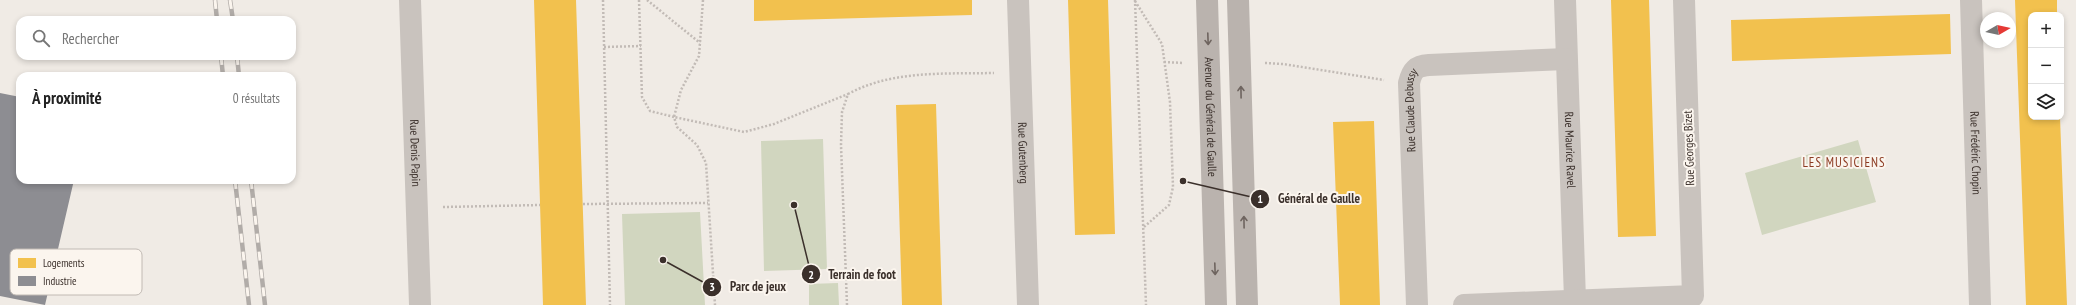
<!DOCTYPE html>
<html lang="fr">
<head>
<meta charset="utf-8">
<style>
	body { margin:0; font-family:"PT Sans Narrow",sans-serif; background:#f2f2f2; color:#222 }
	.controls { position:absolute; right:12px; top:12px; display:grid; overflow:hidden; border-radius:8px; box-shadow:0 2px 6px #0003 }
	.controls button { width:36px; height:36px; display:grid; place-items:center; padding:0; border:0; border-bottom:1px solid #e0e0e0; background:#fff; color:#222; font:20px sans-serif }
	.compass { position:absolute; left:1980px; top:12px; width:36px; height:36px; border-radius:50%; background:#fff; box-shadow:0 2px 6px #0003; rotate:81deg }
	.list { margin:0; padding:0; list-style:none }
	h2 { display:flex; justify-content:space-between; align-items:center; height:52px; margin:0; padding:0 16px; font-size:17px }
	h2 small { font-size:13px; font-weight:400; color:#767676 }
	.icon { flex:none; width:22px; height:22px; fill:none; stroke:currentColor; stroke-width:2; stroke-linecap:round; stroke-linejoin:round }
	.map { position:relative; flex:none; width:2076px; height:305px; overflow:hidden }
	.search { position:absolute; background:#fff; box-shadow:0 2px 6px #0003; left:16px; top:16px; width:280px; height:44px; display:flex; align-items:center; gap:10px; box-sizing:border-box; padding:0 14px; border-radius:12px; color:#767676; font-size:15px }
	.panel { position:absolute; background:#fff; box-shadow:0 2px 6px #0003; left:16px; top:72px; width:280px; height:112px; border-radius:12px }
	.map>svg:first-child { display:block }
	.green { fill:#d1d6bf }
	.homes { fill:#f2c14e }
	.industry { fill:#8d8d92 }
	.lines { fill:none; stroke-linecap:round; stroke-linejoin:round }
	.path { stroke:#c2bbb6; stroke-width:2.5; stroke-dasharray:2 2; stroke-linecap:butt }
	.street { stroke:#c9c3be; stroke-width:22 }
	.secondary { stroke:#bab3ae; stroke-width:22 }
	.rail-casing { stroke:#b1aca8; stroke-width:4.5 }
	.rail { stroke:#fbf5ee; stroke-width:3; stroke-dasharray:9; stroke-linecap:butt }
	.oneway { stroke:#6e645f }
	.labels { text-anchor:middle; stroke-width:4; stroke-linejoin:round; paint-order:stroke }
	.street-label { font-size:12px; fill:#3b302b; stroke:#fbf5ee }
	.neighbourhood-label { font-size:13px; letter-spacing:1px; fill:#8c3b22; stroke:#fbf5ee }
	.key { fill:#fbf5ee; stroke:#c1bab4; stroke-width:1 }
	.key-label { font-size:11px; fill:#3b302b }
	.leader { fill:none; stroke:#3b302b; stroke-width:1.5 }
	.callout-dot { fill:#3b302b; stroke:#fbf5ee; stroke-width:1.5 }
	.mark-label { font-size:12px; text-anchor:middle; font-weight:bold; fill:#fff }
	.callout-label { font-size:13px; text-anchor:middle; font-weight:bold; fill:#3b302b; stroke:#fbf5ee; stroke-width:4; stroke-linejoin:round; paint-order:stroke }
</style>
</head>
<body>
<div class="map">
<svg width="2076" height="305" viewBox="0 0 2076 305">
	<rect width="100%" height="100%" fill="#f0ebe5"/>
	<path class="green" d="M823,139L827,269L764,271L761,141Z
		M1858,140L1876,202L1762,235L1745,173Z
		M700,212L705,305H625L622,214Z
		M838,283L839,305H809V284Z"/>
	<path class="homes" d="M534,0H576L586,305H543Z
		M754,0H972V15L754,21Z
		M1068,0H1108L1115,234L1075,235Z
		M1611,0H1649L1656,236L1618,237Z
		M2015,0H2057V15H2031V117H2060L2067,305H2026Z
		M1950,14L1951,54L1732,61L1731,20Z
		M936,104L942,305H902L896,105Z
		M1374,121L1380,305H1340L1333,122Z"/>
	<path class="industry" d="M0,93L20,97V180H74L45,305L0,296Z"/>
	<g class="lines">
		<path class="path" d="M603,0L610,305
			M639,0L642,97L650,111L674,117L677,127L697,145L706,163L715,305
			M647,0L700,43
			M703,0L699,56L681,90L674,117L744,132L774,124L848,94
			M1135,0L1146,305
			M1135,1L1162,44L1170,102L1173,187L1169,205L1144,227
			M604,47L641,46
			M1164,62L1184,63
			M1265,63L1283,64L1384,80
			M583,204L708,203
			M443,207L540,205
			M847,305L841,145L842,112L848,94C892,70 945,74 994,73"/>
		<g class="street">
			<path id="s1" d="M410,0L420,305"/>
			<path id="s2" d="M1018,0L1028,305"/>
			<path id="s3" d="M1565,0L1575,300"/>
			<path id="s4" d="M1971,0L1980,305"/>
			<path id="s5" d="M1417,305L1409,83C1412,70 1416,66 1429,65L1566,59"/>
			<path d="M1464,305L1693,296L1684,0"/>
		</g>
		<g class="secondary">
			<path id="s6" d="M1207,0L1216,305"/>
			<path d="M1238,0L1247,305"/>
		</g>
		<defs>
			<path id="rail" d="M215,0L217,20
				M230,0L233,20
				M221,56L223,76
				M237,56L239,76
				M235,180L249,305
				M251,180L265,305"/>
		</defs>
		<use href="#rail" class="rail-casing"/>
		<use href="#rail" class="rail"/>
	</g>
	<defs><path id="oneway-shaft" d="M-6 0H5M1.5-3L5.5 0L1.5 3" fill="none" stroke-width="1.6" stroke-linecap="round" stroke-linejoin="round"/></defs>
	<g class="oneway">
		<use href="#oneway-shaft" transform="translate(1208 39) rotate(88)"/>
		<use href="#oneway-shaft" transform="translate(1241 92) rotate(-91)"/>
		<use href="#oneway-shaft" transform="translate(1244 222) rotate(-91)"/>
		<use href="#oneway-shaft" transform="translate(1215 269) rotate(88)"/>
	</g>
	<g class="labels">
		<g class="street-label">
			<text dy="4" stroke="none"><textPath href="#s5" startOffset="195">Rue Claude Debussy</textPath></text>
			<text dy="4" stroke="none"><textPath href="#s6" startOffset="117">Avenue du Général de Gaulle</textPath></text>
			<text transform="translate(1689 148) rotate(-92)" y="4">Rue Georges Bizet</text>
			<text dy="4" stroke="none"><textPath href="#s3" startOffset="150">Rue Maurice Ravel</textPath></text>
			<text dy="4" stroke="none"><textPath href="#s2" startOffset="153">Rue Gutenberg</textPath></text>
			<text dy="4" stroke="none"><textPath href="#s4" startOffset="153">Rue Frédéric Chopin</textPath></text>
			<text dy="4" stroke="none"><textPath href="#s1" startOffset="153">Rue Denis Papin</textPath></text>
		</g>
		<g class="neighbourhood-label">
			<text x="1844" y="167">LES MUSICIENS</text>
		</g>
	</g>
	<rect x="10" y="249" width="132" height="46" rx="6" class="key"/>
	<rect x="18" y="258" width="18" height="10" fill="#f2c14e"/>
	<rect x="18" y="276" width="18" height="10" fill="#8d8d92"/>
	<g class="key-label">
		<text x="43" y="267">Logements</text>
		<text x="43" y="285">Industrie</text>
	</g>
	<path class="leader" d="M1183 181L1260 199M794 205L811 274M663 260L712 287"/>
	<g class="callout-dot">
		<circle cx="1183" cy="181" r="4"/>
		<circle cx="794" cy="205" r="4"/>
		<circle cx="663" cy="260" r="4"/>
		<circle cx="1260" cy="199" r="10"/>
		<circle cx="811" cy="274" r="10"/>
		<circle cx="712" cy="287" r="10"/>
	</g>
	<g class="mark-label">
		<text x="1260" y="203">1</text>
		<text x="811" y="279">2</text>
		<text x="712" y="291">3</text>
	</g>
	<g class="callout-label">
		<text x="1319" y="203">Général de Gaulle</text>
		<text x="862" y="279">Terrain de foot</text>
		<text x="758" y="291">Parc de jeux</text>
	</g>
</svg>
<div class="controls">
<button>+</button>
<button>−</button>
<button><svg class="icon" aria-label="layers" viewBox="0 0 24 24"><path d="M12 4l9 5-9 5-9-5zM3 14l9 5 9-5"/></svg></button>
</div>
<svg class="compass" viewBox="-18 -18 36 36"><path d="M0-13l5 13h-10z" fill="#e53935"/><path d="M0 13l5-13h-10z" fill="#767676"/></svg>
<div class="search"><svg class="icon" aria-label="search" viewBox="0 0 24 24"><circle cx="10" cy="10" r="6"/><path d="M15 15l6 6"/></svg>Rechercher</div>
<section class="panel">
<h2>À proximité<small>0 résultats</small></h2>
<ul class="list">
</ul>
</section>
</div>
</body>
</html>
